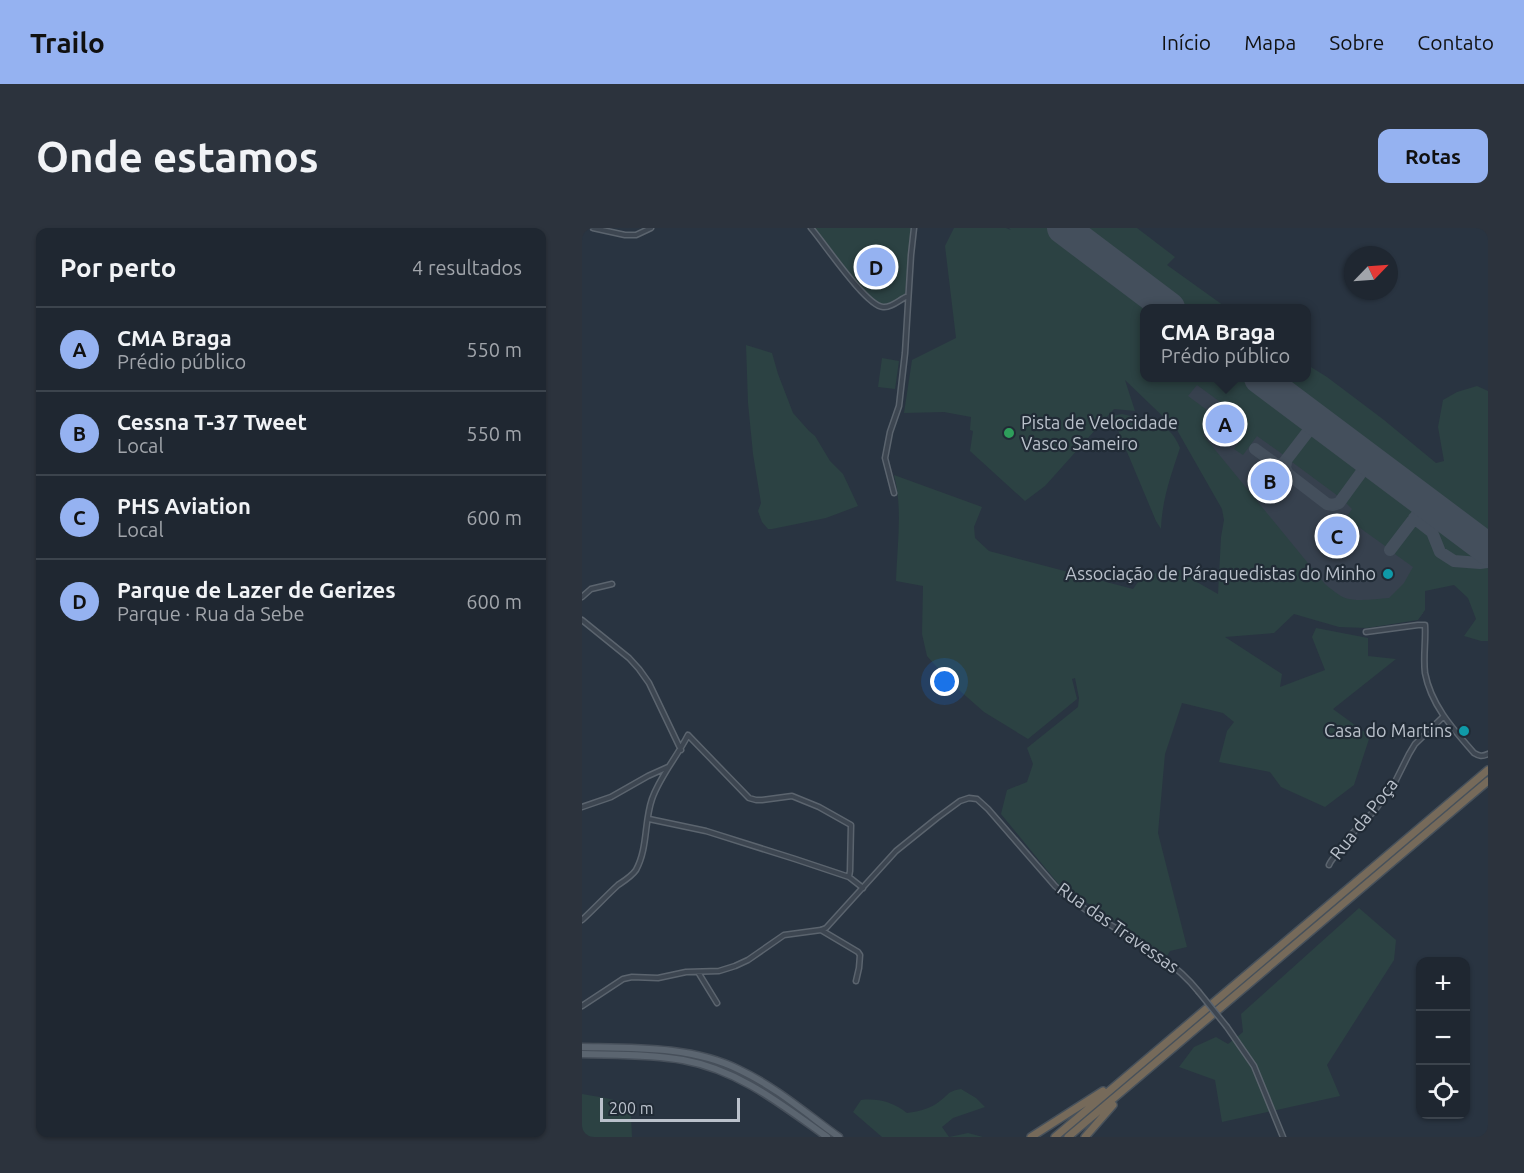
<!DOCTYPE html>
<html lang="pt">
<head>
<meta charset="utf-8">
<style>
	body { margin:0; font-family:Ubuntu,sans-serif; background:#2c333d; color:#f1f3f6 }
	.controls { position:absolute; right:18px; bottom:18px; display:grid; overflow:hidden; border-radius:12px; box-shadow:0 2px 4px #0004 }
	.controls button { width:54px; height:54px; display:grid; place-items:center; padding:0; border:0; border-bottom:2px solid #3c444d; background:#1f2731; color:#f1f3f6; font:30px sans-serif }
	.compass { position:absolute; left:762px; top:18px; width:54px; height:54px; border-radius:50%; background:#1f2731; box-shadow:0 2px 4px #0004; rotate:65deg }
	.scale { position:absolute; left:18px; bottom:15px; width:140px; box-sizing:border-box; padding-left:6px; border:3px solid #bac1cb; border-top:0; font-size:16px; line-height:21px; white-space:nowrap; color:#bac1cb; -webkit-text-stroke:4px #212b36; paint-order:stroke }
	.you { position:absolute; left:363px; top:454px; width:21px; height:21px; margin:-15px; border:4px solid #fff; border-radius:50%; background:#1a73e8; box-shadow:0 0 0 9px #1a73e833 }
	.badge { display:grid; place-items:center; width:39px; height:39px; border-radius:50%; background:#95b2f1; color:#111; font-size:20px; font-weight:700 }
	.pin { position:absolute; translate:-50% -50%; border:3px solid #fff; box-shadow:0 2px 6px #0006 }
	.popup { position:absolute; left:558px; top:76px; width:171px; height:78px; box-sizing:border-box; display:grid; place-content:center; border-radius:12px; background:#1f2731; filter:drop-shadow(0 2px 4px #0005); font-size:20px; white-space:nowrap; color:#a1a5ab }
	.popup b { font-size:22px; color:#f1f3f6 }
	.popup::after { content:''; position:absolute; left:50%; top:100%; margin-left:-12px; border:12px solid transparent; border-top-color:#1f2731 }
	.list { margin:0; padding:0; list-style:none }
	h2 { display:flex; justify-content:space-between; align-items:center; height:78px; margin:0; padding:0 24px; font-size:26px }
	h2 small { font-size:20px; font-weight:400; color:#a1a5ab }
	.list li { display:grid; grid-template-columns:39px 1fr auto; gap:18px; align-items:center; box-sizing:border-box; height:84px; padding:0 24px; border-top:2px solid #3c444d }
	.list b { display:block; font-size:22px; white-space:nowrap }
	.list p { margin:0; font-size:20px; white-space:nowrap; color:#a1a5ab }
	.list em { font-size:20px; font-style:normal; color:#a1a5ab }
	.icon { flex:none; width:33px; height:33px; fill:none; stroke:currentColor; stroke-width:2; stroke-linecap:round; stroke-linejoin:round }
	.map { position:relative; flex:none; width:906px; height:909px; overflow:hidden; border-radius:12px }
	header { display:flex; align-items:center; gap:36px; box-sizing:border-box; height:84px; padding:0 30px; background:#95b2f1; color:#111 }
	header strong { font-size:28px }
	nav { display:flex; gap:33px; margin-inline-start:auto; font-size:21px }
	.intro { display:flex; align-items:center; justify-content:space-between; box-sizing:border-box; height:144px; padding:0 36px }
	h1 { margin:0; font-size:42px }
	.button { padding:15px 27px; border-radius:12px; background:#95b2f1; color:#111; font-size:21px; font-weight:700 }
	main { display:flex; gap:36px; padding:0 36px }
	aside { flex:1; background:#1f2731; border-radius:12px; box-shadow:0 2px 4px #0004 }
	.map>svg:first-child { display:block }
	.airport { fill:#37414e }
	.green { fill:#2c4243; fill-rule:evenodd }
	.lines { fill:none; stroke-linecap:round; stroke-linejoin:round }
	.taxiway { stroke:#444f5c; stroke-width:12 }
	.runway { stroke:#444f5c; stroke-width:32 }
	.street-casing { stroke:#5b646e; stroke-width:7 }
	.primary-casing { stroke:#464f5a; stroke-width:9 }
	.highway-casing { stroke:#47515b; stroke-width:10 }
	.street { stroke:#3d4651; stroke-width:4 }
	.primary { stroke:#5b6570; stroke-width:6 }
	.highway { stroke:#766a5a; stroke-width:7 }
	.street-bridge-casing { stroke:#5b646e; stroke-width:7; stroke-linecap:butt }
	.street-bridge { stroke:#3d4651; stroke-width:4 }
	.leisure-dot { fill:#2e9e5b; stroke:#212b36; stroke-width:2 }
	.culture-dot { fill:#0f9aa8; stroke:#212b36; stroke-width:2 }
	.labels { text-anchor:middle; stroke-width:4.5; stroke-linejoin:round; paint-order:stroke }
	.poi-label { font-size:18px; fill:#bac1cb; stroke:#212b36; text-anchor:end }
	.street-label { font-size:18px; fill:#bac1cb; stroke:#212b36 }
</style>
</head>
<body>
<header>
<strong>Trailo</strong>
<nav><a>Início</a><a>Mapa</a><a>Sobre</a><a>Contato</a></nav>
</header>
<div class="intro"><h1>Onde estamos</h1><a class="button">Rotas</a></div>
<main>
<aside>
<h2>Por perto<small>4 resultados</small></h2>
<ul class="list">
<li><span class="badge">A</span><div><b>CMA Braga</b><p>Prédio público</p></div><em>550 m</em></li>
<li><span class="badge">B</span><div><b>Cessna T-37 Tweet</b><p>Local</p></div><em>550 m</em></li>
<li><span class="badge">C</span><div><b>PHS Aviation</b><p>Local</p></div><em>600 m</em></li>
<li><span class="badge">D</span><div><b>Parque de Lazer de Gerizes</b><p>Parque · Rua da Sebe</p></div><em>600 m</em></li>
</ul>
</aside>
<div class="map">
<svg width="906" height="909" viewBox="0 0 906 909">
	<rect width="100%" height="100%" fill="#293441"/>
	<path class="airport" d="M443,0H519L625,80H562L513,66Z
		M565,150H716L906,294V383L888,356L830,351L841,385L838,389L764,383Z"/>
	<path class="green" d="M232,0H329L323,67L305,78C279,71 266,42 250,22C245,14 238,7 232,0Z
		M372,0H424L429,2L427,0H467L573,80H562V150H665L725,195L726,197L725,200L703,228L675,208L661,227L652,221L660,210L636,190L621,207L743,356C749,361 756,367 763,370C775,374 794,371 807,370L822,355L831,339L810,324L833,296C851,304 845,313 855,325C867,340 890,337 906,339V413H899L882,408L894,391L886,370L872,357L843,363V382L836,392L785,400L757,399L712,386L692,405L643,409L700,446L698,459L743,442L730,409L734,400L786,410V428L814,431L751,481L788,508L772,557L743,579L699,559L688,544L637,534L645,503L652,494L641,485L600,475L583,526L576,605L605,719L588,723L585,728L518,683L478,658L419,586L425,562L445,554L451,536L445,520L496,479L497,470L493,450L490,451L495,471L446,511L402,484L369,455L345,428L340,406L341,358L314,353C315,319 321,280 312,247L400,279L392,299L393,310L407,323L551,361L561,347L599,342L613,353L636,366L639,309L642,292L640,281L595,202L543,152L553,183L532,181L463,258L443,273L388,223L391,203L388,202L389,189L362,184L322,185L330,132L374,110L363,18ZM615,157L641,176L633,188L606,168Z
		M494,0H555L593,29L585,37L645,80H600Z
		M164,117L190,125L196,146L211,185L227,203L233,208L248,233L261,246L276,278L244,290L190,301H186L180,294L176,283L179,275L171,226L166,175Z
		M300,130L317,133L313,161L296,159Z
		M724,136L745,149L802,192L854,235L862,233L856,199L861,172L875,164L895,158L906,163V311L691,150H724Z
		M540,186C550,188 579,197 587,203C592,207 596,215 598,220C589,247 580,272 579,301L574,293L530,188Z
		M732,202H734L778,235L779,237L756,268L710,234V232Z
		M786,243H788L832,276L833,283L806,320L764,290L770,281L764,275L763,272Z
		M842,284L894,323L897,328L895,331L892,332L875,331L860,322L852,302L838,289Z
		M777,680L814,712L812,732L745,837L758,868L640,894L633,852L597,839L612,819L634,809L646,816L661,804L659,786Z
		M379,861L394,870L403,879L371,890L360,899L367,909L386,905L401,909H300L271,884L279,872C296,870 311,874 325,885C338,883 348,881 358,873C368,866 364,864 379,861Z
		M0,866C16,869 31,870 46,877L49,887L50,909H0Z"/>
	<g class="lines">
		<path class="taxiway" d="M673,221L695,237L701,236L731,197L732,193L730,188
			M704,234L703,240L706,246L745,276L751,277L757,275L784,238L786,234L783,229
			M832,290L850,304L858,324L872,333L898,335L906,334
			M808,322L840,280L841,275L838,270"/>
		<path class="runway" d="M481,0L587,80
			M678,150L906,321"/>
		<defs>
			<path id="street" d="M11,0L43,7H54L69,0
				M229,0C242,15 284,78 301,79C310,80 318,71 326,68
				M312,265L303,230L308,204L317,178L323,125L329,27L332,0
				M0,369L9,361L30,356
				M0,392L47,430L57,441L67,455L99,522
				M784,404L836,397H843C844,413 841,429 843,445C849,477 871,501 892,525C897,528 900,529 906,526
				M0,579L29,569L66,548L86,539
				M67,591L124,603L213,631L267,649L281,660
				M747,637C751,626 765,621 767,609L793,582L812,556L827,526L833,516L861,489
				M0,692C12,681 24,668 36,657C42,653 50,648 54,642C66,620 62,594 70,571C78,548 95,529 106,507L167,570L174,572H180L210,568L237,579L269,597L268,643L267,649
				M239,702L276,724L278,727L277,740L274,753
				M116,744L135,775
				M0,778L41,751L50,749L76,750L104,744L137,743L153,738L166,732L202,707L239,702L244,700L314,623L355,590L378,573L387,570L395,571L406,581L473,658C517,698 578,716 616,763
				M645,799L672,838L701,909"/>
			<path id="primary" d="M0,819C52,820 110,818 158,842C194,859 225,886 257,909
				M0,826C33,827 68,826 101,832C157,842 200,877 245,909"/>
			<path id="highway" d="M449,909L521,863
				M473,909L906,542
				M486,909L906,553
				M503,909L531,877"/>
		</defs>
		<use href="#street" class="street-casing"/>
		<use href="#primary" class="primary-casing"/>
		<use href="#highway" class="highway-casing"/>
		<use href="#street" class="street"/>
		<use href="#primary" class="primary"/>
		<use href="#highway" class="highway"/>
		<defs>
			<path id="street-bridge" d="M616,763L645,799"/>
		</defs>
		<use href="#street-bridge" class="street-bridge-casing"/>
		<use href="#street-bridge" class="street-bridge"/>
	</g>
	<circle class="leisure-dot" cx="427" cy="205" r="6"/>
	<g class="culture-dot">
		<circle cx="806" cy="346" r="6"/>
		<circle cx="882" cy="503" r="6"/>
	</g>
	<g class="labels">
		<g class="poi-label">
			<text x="439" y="201" text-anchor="start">Pista de Velocidade<tspan x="439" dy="21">Vasco Sameiro</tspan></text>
			<text x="794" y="352">Associação de Páraquedistas do Minho</text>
			<text x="870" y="509">Casa do Martins</text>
		</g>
		<g class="street-label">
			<text transform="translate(782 591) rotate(-52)" y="6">Rua da Poça</text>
			<text transform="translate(536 700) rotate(35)" y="6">Rua das Travessas</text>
		</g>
	</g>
</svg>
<div class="controls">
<button>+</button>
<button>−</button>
<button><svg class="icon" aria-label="locate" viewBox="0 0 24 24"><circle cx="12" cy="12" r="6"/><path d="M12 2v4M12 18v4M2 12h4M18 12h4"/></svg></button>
</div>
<svg class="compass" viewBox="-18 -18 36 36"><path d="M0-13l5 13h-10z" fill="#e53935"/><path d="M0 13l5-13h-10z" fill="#a1a5ab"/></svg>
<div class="scale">200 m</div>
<div class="you"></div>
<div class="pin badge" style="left:643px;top:196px">A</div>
<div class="popup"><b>CMA Braga</b>Prédio público</div>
<div class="pin badge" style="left:688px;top:253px">B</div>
<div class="pin badge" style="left:755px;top:308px">C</div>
<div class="pin badge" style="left:294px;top:39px">D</div>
</div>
</main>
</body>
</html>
